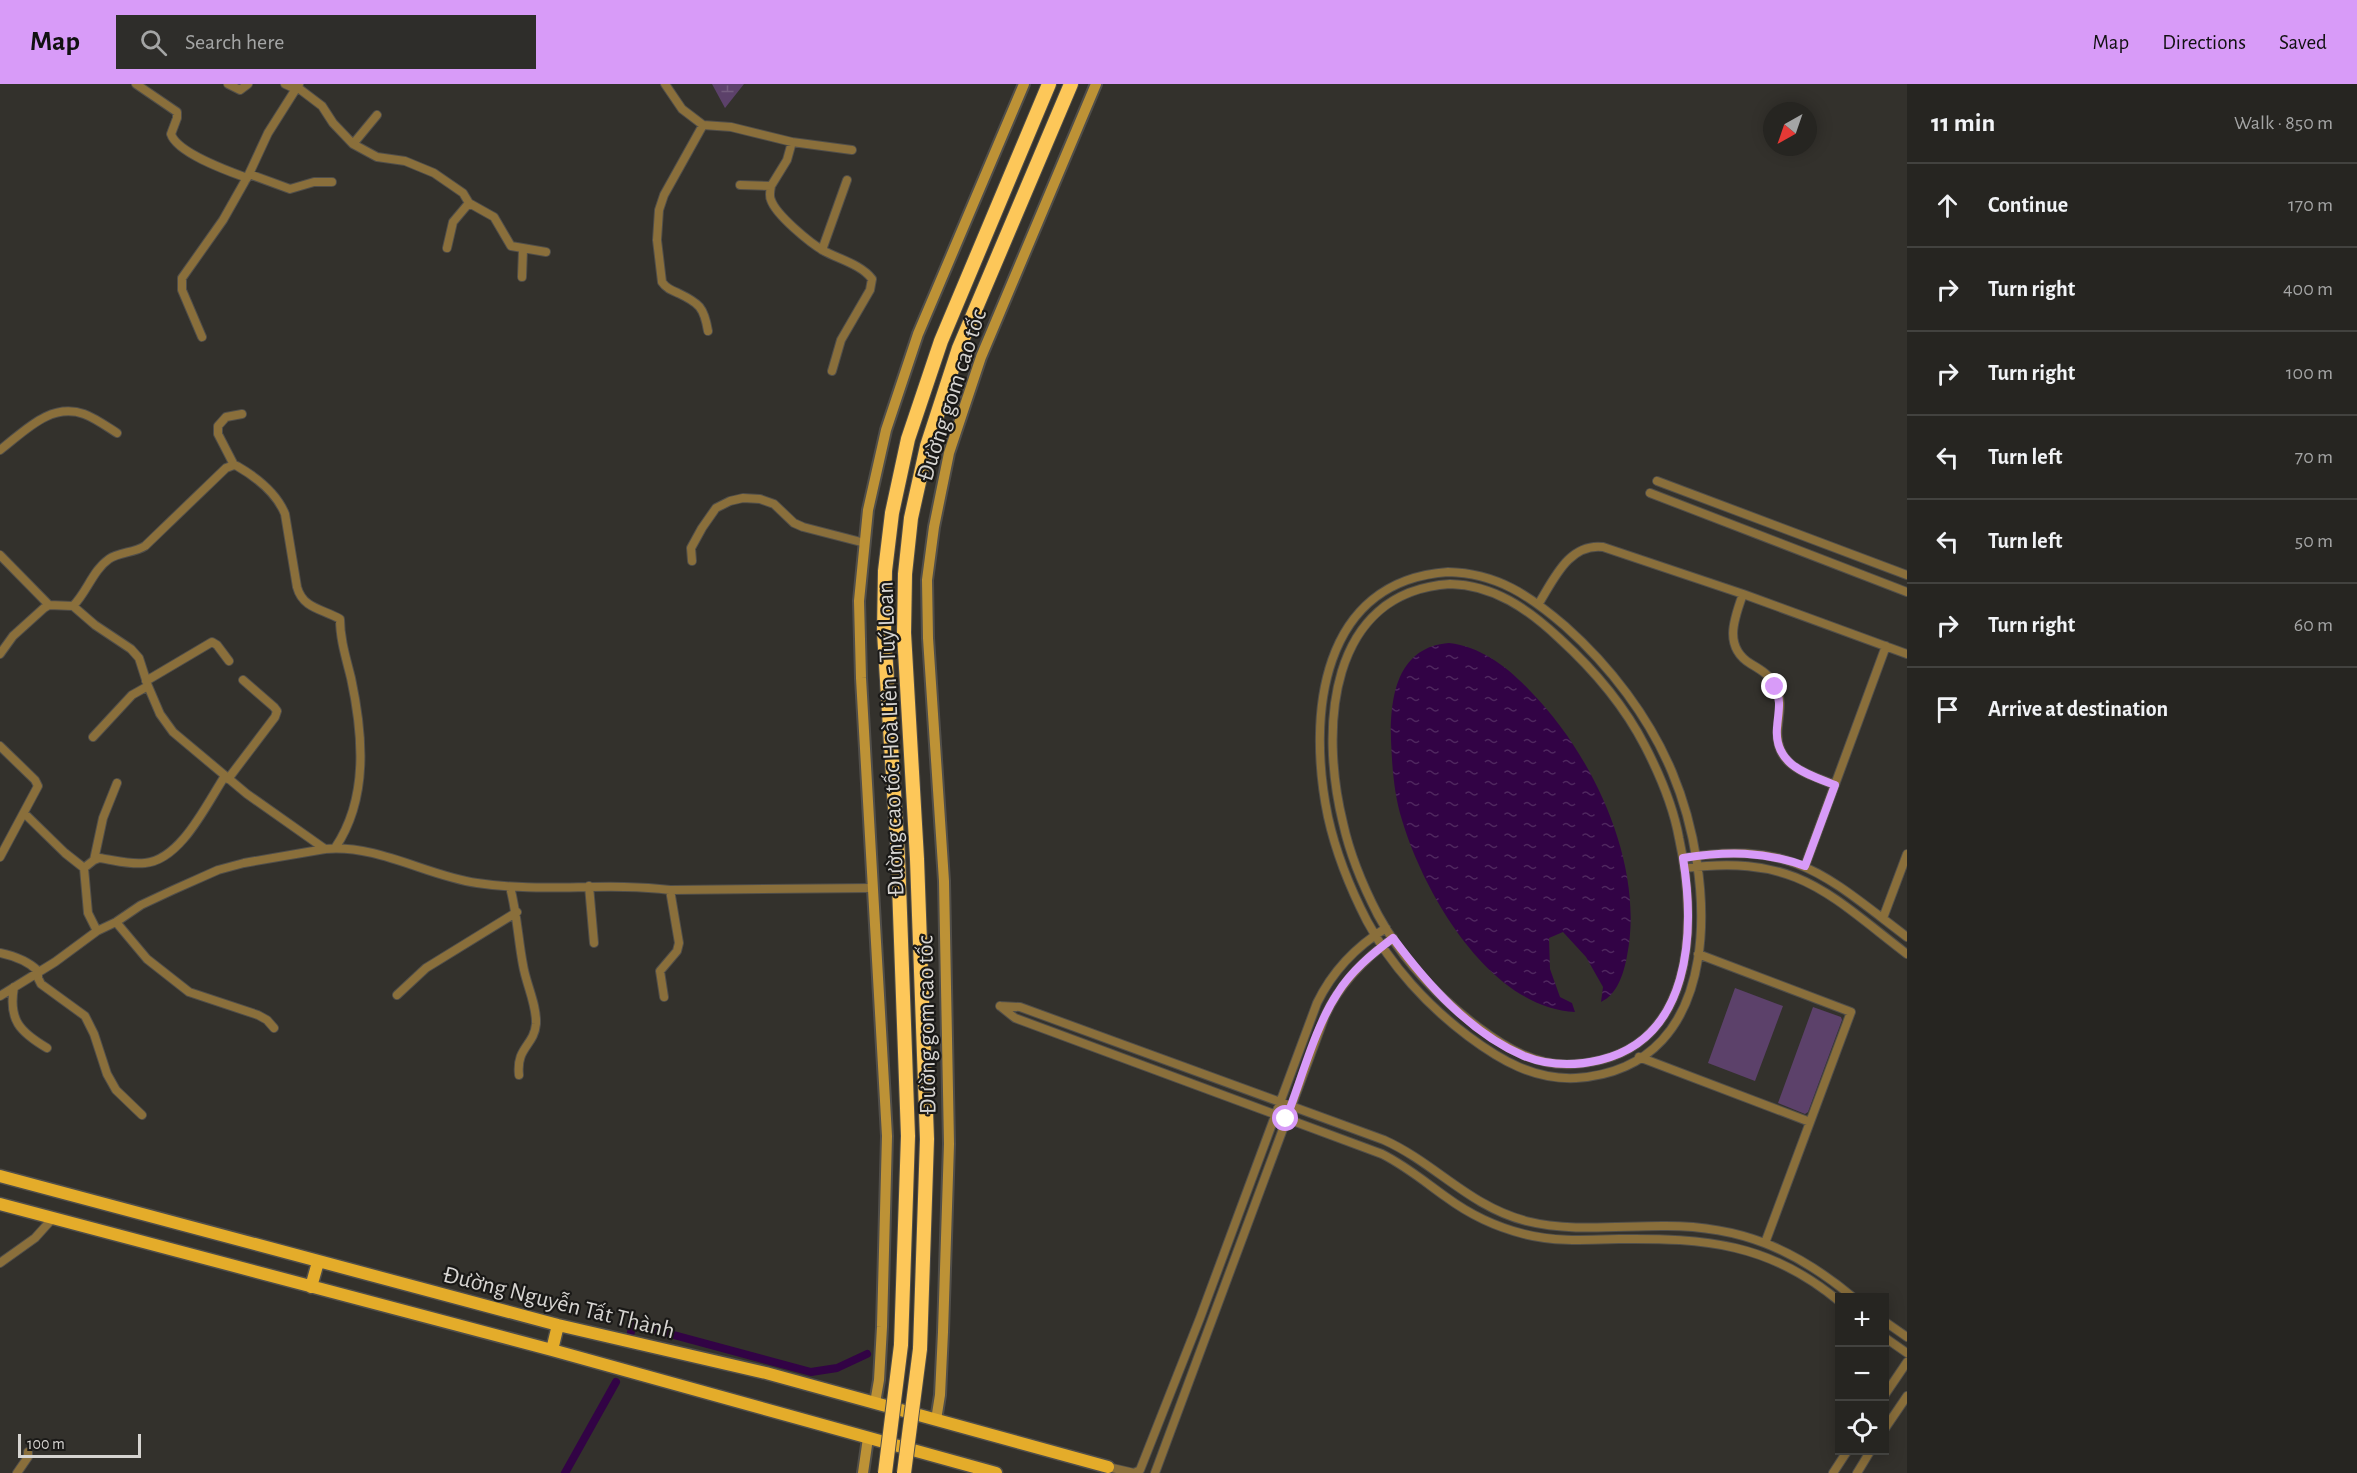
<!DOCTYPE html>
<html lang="en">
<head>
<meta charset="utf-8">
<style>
	body { margin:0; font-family:"Alegreya Sans",sans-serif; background:#2e2d2a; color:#f1f3f6 }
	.controls { position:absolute; right:18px; bottom:18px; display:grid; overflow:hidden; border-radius:0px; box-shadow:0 3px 15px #0003 }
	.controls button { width:54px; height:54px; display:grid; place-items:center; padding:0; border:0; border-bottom:2px solid #42423f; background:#262521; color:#f1f3f6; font:30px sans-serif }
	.compass { position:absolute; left:1763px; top:18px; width:54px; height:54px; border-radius:50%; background:#262521; box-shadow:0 3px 15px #0003; rotate:220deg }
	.scale { position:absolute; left:18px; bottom:15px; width:123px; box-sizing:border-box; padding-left:6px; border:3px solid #d6d4d1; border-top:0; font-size:16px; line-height:21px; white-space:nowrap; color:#d6d4d1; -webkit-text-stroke:4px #1a1917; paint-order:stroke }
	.stop { position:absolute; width:18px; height:18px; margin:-14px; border:4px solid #d89bf8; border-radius:50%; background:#fff }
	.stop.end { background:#d89bf8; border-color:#fff; box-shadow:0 2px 6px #0008 }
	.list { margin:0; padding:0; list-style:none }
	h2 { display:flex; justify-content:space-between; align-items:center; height:78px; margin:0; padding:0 24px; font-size:26px }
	h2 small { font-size:20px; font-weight:400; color:#a4a5a5 }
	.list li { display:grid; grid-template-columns:39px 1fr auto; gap:18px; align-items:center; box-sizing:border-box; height:84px; padding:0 24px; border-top:2px solid #42423f }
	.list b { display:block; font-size:22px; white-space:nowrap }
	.list em { font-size:20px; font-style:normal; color:#a4a5a5 }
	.icon { flex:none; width:33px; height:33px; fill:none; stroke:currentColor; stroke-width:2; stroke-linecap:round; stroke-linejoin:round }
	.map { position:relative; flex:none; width:1907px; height:1389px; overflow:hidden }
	header { display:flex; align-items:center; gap:36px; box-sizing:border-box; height:84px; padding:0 30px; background:#d89bf8; color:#111 }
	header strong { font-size:28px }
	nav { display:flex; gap:33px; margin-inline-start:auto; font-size:21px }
	.search { width:420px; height:54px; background:#2e2d2a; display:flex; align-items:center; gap:15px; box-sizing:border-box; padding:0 21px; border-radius:0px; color:#a4a5a5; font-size:22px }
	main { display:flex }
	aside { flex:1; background:#262521 }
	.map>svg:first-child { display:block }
	.wetland { fill:url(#wetland-marsh) }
	.pitch { fill:#5c416a }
	.water { fill:url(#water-ripples) }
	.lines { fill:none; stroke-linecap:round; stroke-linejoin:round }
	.canal { stroke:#320345; stroke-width:8 }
	.minor-casing { stroke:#504e4a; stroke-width:10 }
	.secondary-casing { stroke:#504e4a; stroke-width:14 }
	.primary-casing { stroke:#504e4a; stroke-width:15 }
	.motorway-casing { stroke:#504e4a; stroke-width:16 }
	.minor { stroke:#8a6f3b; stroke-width:8 }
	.secondary { stroke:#bd9236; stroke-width:10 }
	.primary { stroke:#e4ac2a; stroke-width:12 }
	.motorway { stroke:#fdc759; stroke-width:14 }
	.motorway-bridge-casing { stroke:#504e4a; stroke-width:16; stroke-linecap:butt }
	.motorway-bridge { stroke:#fdc759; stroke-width:14 }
	.route { stroke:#d89bf8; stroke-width:8 }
	.labels { text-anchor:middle; stroke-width:4.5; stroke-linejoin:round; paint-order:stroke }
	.street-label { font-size:24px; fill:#d6d4d1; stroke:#1a1917 }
</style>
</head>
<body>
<header>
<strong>Map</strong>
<div class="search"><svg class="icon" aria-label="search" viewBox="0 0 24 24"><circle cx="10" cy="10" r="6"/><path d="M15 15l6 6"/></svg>Search here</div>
<nav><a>Map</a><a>Directions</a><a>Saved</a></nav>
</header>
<main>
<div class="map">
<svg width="1907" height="1389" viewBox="0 0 1907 1389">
	<defs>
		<pattern id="wetland-marsh" width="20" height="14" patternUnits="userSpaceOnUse" patternTransform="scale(1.5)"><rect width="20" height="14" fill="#5c416a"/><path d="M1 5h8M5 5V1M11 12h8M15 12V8" fill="none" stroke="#735c7e"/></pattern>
		<pattern id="water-ripples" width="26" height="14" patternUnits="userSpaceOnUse" patternTransform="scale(1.5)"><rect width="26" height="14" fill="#320345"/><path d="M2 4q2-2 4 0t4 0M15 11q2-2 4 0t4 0" fill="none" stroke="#4f275f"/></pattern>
	</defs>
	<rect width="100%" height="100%" fill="#33312c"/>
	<path class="wetland" d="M712,0H744L725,24Z"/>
	<path class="pitch" d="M1735,904L1783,922L1755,997L1708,979Z
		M1813,923L1841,933L1842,936L1808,1028L1805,1030L1778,1019Z"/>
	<path class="water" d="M1449,559C1483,563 1510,585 1533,610C1594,673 1645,782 1627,872C1624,888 1618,910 1601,918L1603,903L1586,873L1563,848L1549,854L1550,885L1560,913L1572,919L1575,928C1490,924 1424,810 1402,736C1394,711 1392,682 1391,656C1390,613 1397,563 1449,559Z"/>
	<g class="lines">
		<path class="canal" d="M631,1248L633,1240L811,1288L837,1284L867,1270
			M565,1389L616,1298"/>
		<defs>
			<path id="minor" d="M136,0L177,28V34L171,50C177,69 228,87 247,94
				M228,0L240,6L248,0
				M285,0L296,5
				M665,0L682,25L703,41L731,43L792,58L852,66
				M297,3L322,22L333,39L353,60L377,73L405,77L434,89L463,109L469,119L494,133L511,162L546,168
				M703,41L664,111L659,126L657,156L662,198C666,204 671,206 678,209C699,219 704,223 708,247
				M353,60L377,31
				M249,90L290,105L314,98H332
				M740,101L771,102C770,107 769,112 771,116C776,131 810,159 824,167C839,175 862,181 872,195L870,206L841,256L832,287
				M771,102L787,76L792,58
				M447,164L453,138L469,119
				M822,166L847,96
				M522,193L523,165
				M202,253L182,206V194L223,136L249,90L268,49L299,0
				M0,366C24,348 50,318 84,330C95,334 106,342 117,349
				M234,381L218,350V342L226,333L242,330
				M1657,397L1907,491
				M1650,409L1907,508
				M0,471L49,521
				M692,477L691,464L702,444L716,424L730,417L743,414L760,415L774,420L794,439L803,443L865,459
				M1448,488C1497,489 1530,512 1565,542C1610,582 1649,633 1672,688C1715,790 1730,984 1576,994C1534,996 1500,976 1468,952C1428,922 1391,882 1367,837C1350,804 1336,769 1328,733C1307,632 1320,497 1448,488Z
				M1450,500C1494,501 1528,525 1559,554C1593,585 1624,621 1645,662C1660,691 1673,721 1679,754C1699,845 1694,973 1574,980C1537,983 1506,964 1478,943C1438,913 1402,875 1378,831C1363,802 1350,771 1343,739C1320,646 1327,508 1450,500Z
				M1743,510C1734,535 1723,563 1751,580C1763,587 1771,592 1777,605C1782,617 1779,629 1778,641C1772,681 1805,689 1835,701
				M1539,519C1554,495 1569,459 1603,463L1743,510L1907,570
				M73,522C87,508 93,486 109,475C119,468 134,469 145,462L226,384L234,381L237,382C256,393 277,410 285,430L297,503C303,525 323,525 340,535C340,555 346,574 351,594C363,650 369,714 335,764
				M0,570L13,552L44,524L49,521L73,522L95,541L131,565L139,574L148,602L160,630L173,648L247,710L325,765
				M146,597L212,558L217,561L229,577
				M93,653L132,611L148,602
				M0,662L35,696L38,702L0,773
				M228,695L275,633L277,627L274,623L243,596
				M24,729L65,769L84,784L88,829L97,847
				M1683,774C1794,756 1825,791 1907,853
				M94,776L103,734L117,699
				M1805,782L1886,562
				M84,784L94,776L99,774C114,776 130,781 145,779C181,776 207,719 225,692
				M1685,784C1797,771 1825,807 1907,870
				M589,802L594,859
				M510,803C517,829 518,855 523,881C526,900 537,921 536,940C534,962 516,963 519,991
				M1883,834L1907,770
				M116,838L147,875L189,908L258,931L267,936L274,944
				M0,869C14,872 28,877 38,887V894L41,900L85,932L94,950L107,990L116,1006L142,1031
				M1698,870L1851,928L1765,1159
				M14,903C8,936 20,948 47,964
				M397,911L426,884L517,828
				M0,912L55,878L97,847L116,838L141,821L173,806L218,786L244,779L325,765C378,760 427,792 477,799C541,809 606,798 670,806L873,804
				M664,913L660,887L677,867L679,859L670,806
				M1000,922L1020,923L1384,1056C1435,1079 1469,1122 1526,1137C1570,1148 1617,1142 1662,1142C1740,1141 1795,1165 1854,1214
				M1000,922L1015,934L1382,1070C1406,1082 1425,1098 1446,1113C1469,1130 1496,1143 1524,1150C1555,1158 1587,1156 1619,1155C1705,1154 1770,1159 1840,1218
				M1639,973L1810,1038
				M0,1179L35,1154L53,1134
				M1884,1237L1907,1253
				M1884,1253L1907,1269
				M1884,1312L1907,1278
				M1884,1346L1907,1312
				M1108,1383L1134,1389L1140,1386L1200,1234L1317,919C1332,888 1357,862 1386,844
				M17,1389L28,1373V1368
				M1155,1389L1325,932C1340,899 1364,875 1393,854
				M1833,1389L1848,1366
				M1857,1389L1871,1366"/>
			<path id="secondary" d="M875,1319L879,1296L882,1243L887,1052L861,594L859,517L868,426L886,346L918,250L1024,0
				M936,1336L940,1311L943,1248L949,1060L944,797L928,554L927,496L934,443L949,369L981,273L1096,0
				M863,1389L868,1354"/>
			<path id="primary" d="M0,1092L558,1241L766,1289L1108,1383
				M0,1120L552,1266L996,1389
				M311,1203L318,1178
				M552,1266L558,1241"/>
			<path id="motorway" d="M901,1261L908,1052L898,773L884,548L885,487L892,429L908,355L941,257L1049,0
				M920,1265L927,1055L917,775L904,549L905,490L911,434L927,362L959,264L1071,0"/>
		</defs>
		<use href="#minor" class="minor-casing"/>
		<use href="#secondary" class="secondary-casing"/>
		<use href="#primary" class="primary-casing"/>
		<use href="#motorway" class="motorway-casing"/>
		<use href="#minor" class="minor"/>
		<use href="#secondary" class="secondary"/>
		<use href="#primary" class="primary"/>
		<use href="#motorway" class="motorway"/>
		<defs>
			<path id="motorway-bridge" d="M885,1389L901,1261
				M904,1389L920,1265"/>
		</defs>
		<use href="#motorway-bridge" class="motorway-bridge-casing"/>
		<use href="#motorway-bridge" class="motorway-bridge"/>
	</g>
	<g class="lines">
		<path class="route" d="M1286,1035C1301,997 1315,943 1337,910C1351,887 1372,870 1393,854C1427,900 1470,949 1524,972C1549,982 1575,982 1600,976C1691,954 1695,848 1683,774C1726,767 1764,767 1805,782L1835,701C1807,690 1774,681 1777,644C1778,629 1782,617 1775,603"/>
	</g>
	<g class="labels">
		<g class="street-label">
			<text transform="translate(951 311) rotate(-72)" y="8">Đường gom cao tốc</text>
			<text transform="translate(890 655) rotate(-92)" y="8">Đường cao tốc Hoà Liên - Tuý Loan</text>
			<text transform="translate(926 941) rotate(-91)" y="8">Đường gom cao tốc</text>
			<text transform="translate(559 1218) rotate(14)" y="8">Đường Nguyễn Tất Thành</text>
		</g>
	</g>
</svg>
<div class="controls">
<button>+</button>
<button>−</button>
<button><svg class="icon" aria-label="locate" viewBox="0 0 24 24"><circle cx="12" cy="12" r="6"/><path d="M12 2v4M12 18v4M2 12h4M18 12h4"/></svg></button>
</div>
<svg class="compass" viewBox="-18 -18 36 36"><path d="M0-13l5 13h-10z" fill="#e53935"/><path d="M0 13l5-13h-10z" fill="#a4a5a5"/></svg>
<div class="scale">100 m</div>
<div class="stop" style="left:1286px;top:1035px"></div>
<div class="stop end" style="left:1775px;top:603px"></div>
</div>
<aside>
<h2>11 min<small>Walk · 850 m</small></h2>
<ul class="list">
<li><svg class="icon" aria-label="ahead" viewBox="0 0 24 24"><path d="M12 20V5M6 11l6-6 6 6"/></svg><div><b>Continue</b></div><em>170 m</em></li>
<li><svg class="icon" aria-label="right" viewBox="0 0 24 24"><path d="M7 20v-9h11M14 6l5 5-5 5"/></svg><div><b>Turn right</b></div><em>400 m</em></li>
<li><svg class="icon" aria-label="right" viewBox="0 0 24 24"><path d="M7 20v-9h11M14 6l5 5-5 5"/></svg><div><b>Turn right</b></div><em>100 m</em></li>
<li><svg class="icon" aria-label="left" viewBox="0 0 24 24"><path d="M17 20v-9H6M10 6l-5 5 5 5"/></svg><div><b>Turn left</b></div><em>70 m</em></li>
<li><svg class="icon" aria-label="left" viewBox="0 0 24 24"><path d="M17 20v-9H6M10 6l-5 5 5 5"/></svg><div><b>Turn left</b></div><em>50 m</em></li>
<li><svg class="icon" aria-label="right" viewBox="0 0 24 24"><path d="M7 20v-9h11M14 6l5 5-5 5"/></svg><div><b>Turn right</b></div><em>60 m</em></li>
<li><svg class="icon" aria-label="arrive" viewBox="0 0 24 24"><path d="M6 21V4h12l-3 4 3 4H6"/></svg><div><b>Arrive at destination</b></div></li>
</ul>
</aside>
</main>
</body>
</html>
